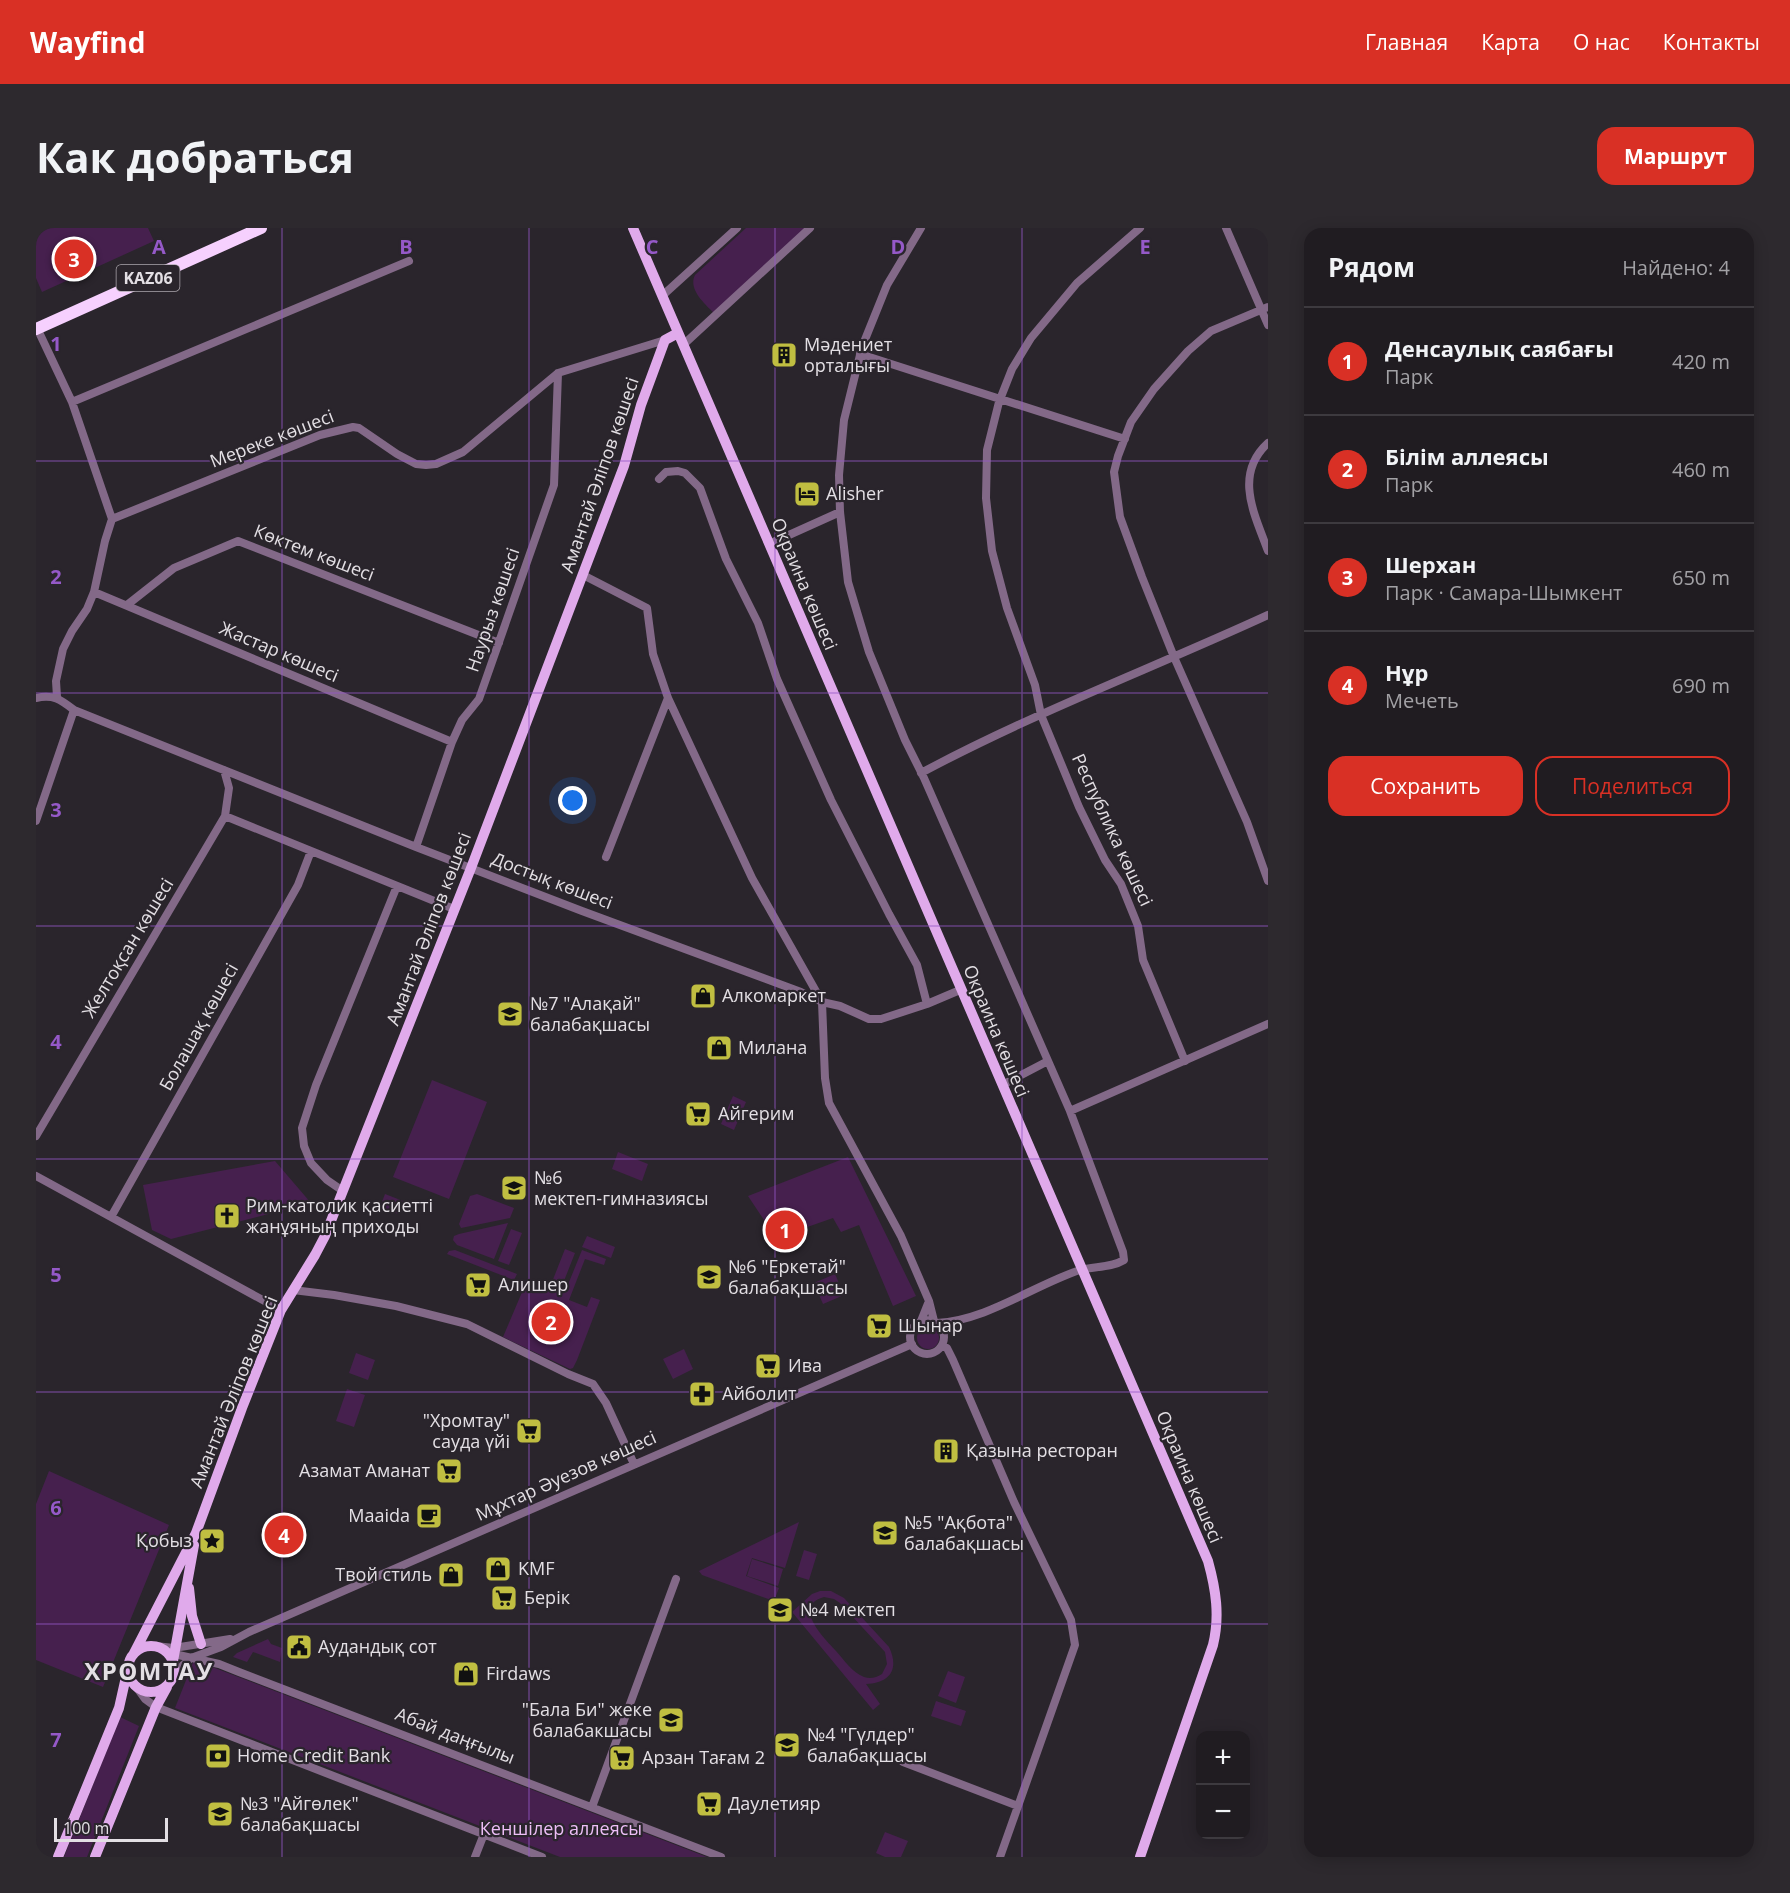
<!DOCTYPE html>
<html lang="ru">
<head>
<meta charset="utf-8">
<style>
	body { margin:0; font-family:"Open Sans",sans-serif; background:#2d292e; color:#f1f3f6 }
	.controls { position:absolute; right:18px; bottom:18px; display:grid; overflow:hidden; border-radius:12px; box-shadow:0 3px 15px #0003 }
	.controls button { width:54px; height:54px; display:grid; place-items:center; padding:0; border:0; border-bottom:2px solid #3d3a3f; background:#201c21; color:#f1f3f6; font:30px sans-serif }
	.scale { position:absolute; left:18px; bottom:15px; width:114px; box-sizing:border-box; padding-left:6px; border:3px solid #e3dfe4; border-top:0; font-size:16px; line-height:21px; white-space:nowrap; color:#e3dfe4; -webkit-text-stroke:4px #2a252c; paint-order:stroke }
	.you { position:absolute; left:537px; top:573px; width:21px; height:21px; margin:-15px; border:4px solid #fff; border-radius:50%; background:#1a73e8; box-shadow:0 0 0 9px #1a73e833 }
	.badge { display:grid; place-items:center; width:39px; height:39px; border-radius:50%; background:#d93025; color:#fff; font-size:20px; font-weight:700 }
	.pin { position:absolute; translate:-50% -50%; border:3px solid #fff; box-shadow:0 2px 6px #0006 }
	.list { margin:0; padding:0; list-style:none }
	h2 { display:flex; justify-content:space-between; align-items:center; height:78px; margin:0; padding:0 24px; font-size:26px }
	h2 small { font-size:20px; font-weight:400; color:#a2a1a5 }
	.list li { display:grid; grid-template-columns:39px 1fr auto; gap:18px; align-items:center; box-sizing:border-box; height:108px; padding:0 24px; border-top:2px solid #3d3a3f }
	.list b { display:block; font-size:22px; white-space:nowrap }
	.list p { margin:0; font-size:20px; white-space:nowrap; color:#a2a1a5 }
	.list em { font-size:20px; font-style:normal; color:#a2a1a5 }
	.actions { display:flex; gap:12px; padding:18px 24px }
	.actions a { flex:1; padding:14px 0; border:2px solid #d93025; border-radius:18px; text-align:center; font-size:21px; color:#d93025 }
	.actions .main { background:#d93025; color:#fff }
	.map { position:relative; flex:none; width:1232px; height:1629px; overflow:hidden; border-radius:18px }
	header { display:flex; align-items:center; gap:36px; box-sizing:border-box; height:84px; padding:0 30px; background:#d93025; color:#fff }
	header strong { font-size:28px }
	nav { display:flex; gap:33px; margin-inline-start:auto; font-size:21px }
	.intro { display:flex; align-items:center; justify-content:space-between; box-sizing:border-box; height:144px; padding:0 36px }
	h1 { margin:0; font-size:42px }
	.button { padding:15px 27px; border-radius:18px; background:#d93025; color:#fff; font-size:21px; font-weight:700 }
	main { display:flex; gap:36px; padding:0 36px }
	aside { flex:1; background:#201c21; border-radius:18px; box-shadow:0 3px 15px #0003 }
	.map>svg:first-child { display:block }
	.green { fill:#46204e; fill-rule:evenodd }
	.lines { fill:none; stroke-linecap:round; stroke-linejoin:round }
	.minor { stroke:#836988; stroke-width:8 }
	.major { stroke:#e0aaeb; stroke-width:10 }
	.highway { stroke:#f6d0fe; stroke-width:12 }
	.grid { fill:none; stroke:#9559c8; stroke-width:1.5; stroke-opacity:0.55 }
	.labels { text-anchor:middle; stroke-width:4.5; stroke-linejoin:round; paint-order:stroke }
	.shield { fill:#2a252c; stroke:#aca7ad; stroke-width:1.5 }
	.shield-label { font-size:16px; font-weight:bold; fill:#e3dfe4 }
	.poi-label { font-size:18px; fill:#e3dfe4; stroke:#2a252c; text-anchor:start }
	.street-label { font-size:18px; fill:#e3dfe4; stroke:#2a252c }
	.park-label { font-size:18px; fill:#edbef7; stroke:#2a252c }
	.district-label { font-size:24px; font-weight:bold; letter-spacing:1.5px; fill:#e3dfe4; stroke:#2a252c }
	.grid-label { font-size:20px; text-anchor:middle; font-weight:bold; fill:#9559c8; stroke:#2a252c; stroke-width:4.5; stroke-linejoin:round; paint-order:stroke }
</style>
</head>
<body>
<header>
<strong>Wayfind</strong>
<nav><a>Главная</a><a>Карта</a><a>О нас</a><a>Контакты</a></nav>
</header>
<div class="intro"><h1>Как добраться</h1><a class="button">Маршрут</a></div>
<main>
<div class="map">
<svg width="1232" height="1629" viewBox="0 0 1232 1629">
	<rect width="100%" height="100%" fill="#2a252c"/>
	<path class="green" d="M0,0H112L118,13L6,64L0,50Z
		M710,0H771L678,85C668,75 652,61 659,47Z
		M396,852L451,874L413,971L357,949Z
		M697,868L710,874L698,902L685,896Z
		M582,924L612,936L606,953L576,941Z
		M812,929L880,1068L857,1078L823,997L805,1004L797,990L740,1010L712,968Z
		M239,933L275,975L135,1011L116,1002L107,957Z
		M349,966L367,973L362,986L344,979Z
		M441,966L478,980L474,990L425,1000L423,996L434,968Z
		M472,995L458,1031L421,1017L417,1012L418,1008L423,1006Z
		M475,1001L486,1005L473,1037L462,1033Z
		M551,1008L579,1019L575,1030L546,1019Z
		M529,1021L539,1025L526,1058L516,1054Z
		M419,1022L481,1046L478,1052L411,1026L413,1023Z
		M546,1022L570,1031L568,1037L549,1031L533,1072L551,1079L555,1069L564,1072L541,1132L537,1140L534,1141L467,1109L492,1050L529,1064Z
		M799,1046L808,1067L787,1076L778,1055Z
		M881 1110a11 11 0 1 1 22 0a11 11 0 1 1-22 0Z
		M648,1121L657,1141L637,1151L627,1131Z
		M320,1125L339,1132L332,1152L313,1145Z
		M311,1161L329,1167L318,1199L300,1193Z
		M13,1243L133,1297L67,1459L0,1432V1276Z
		M763,1294L749,1340L716,1330L710,1348L743,1360L738,1373L666,1347L663,1343Z
		M768,1322L781,1326L773,1352L760,1348Z
		M716,1331L747,1341L742,1358L711,1348Z
		M784,1363H795L808,1370L853,1419C864,1442 853,1455 830,1456L844,1476L837,1482L756,1384L776,1366ZM788,1369L798,1371L804,1375L849,1424L851,1436L846,1446C840,1450 834,1451 828,1449C817,1445 808,1432 800,1423C789,1411 755,1378 788,1369Z
		M232,1411L235,1416L246,1420L244,1434L217,1424L211,1434L197,1429L201,1425Z
		M158,1432L671,1629H524L139,1480Z
		M912,1443L929,1449L920,1475L902,1468Z
		M900,1473L930,1483L925,1498L895,1488Z
		M84,1489L103,1498L51,1629H28Z
		M849,1604L872,1613L865,1629H849L840,1625Z"/>
	<g class="lines">
		<path class="minor" d="M885,0L851,57L826,119L808,192L803,247L804,284L812,354L833,424L869,512L888,550L1034,883L1087,1024L1088,1032C1075,1040 1058,1038 1044,1042C996,1058 952,1092 901,1095
			M1104,0L1041,55L995,110L976,141L963,174L951,222L950,270L956,323L971,380L999,457L1005,487L1043,579L1069,632L1085,656L1102,698L1107,732L1149,833
			M1190,0L1232,97
			M626,68L701,0
			M1232,79L1175,103L1152,123L1118,161L1095,194L1082,228L1078,244L1084,289L1106,349L1138,429L1211,594L1232,653
			M1,100L36,174L76,291
			M647,117L774,0
			M824,126L1089,211
			M36,174L373,33
			M1232,215C1197,247 1219,287 1232,323
			M623,251L630,244L642,243L649,245L664,260L690,331L722,395L741,451L795,572L853,686L881,737L891,776L924,762
			M733,316L804,284
			M547,347L611,380L617,426L632,470L716,650L786,774L789,850L793,875L865,1008L893,1073
			M58,364L416,514
			M91,377L138,340L202,313L463,415
			M21,469L20,453L27,421L36,403L51,381L58,364L69,313L76,291L284,207L317,199L323,200L361,226L380,236L390,237L400,236L427,224L522,145L629,112
			M0,470C18,466 25,472 38,482L380,619L546,683L765,764L786,774L804,778L833,791H845L891,776
			M885,545C997,485 1117,440 1232,387
			M189,588L418,681
			M0,593L38,482
			M380,619L416,514L426,492L443,471L518,257L522,145
			M570,629L632,470
			M966,857L1012,833
			M1034,883L1232,796
			M0,908L189,588L193,560L188,542
			M0,948L245,1082
			M307,963L291,952L275,935L268,918L266,900L280,857L361,658
			M75,989L262,657L275,623
			M257,1062L298,1067L360,1078L431,1096L532,1146L557,1156L570,1175L598,1236
			M874 1109a17 17 0 1 1 34 0a17 17 0 1 1-34 0Z
			M885,1093L893,1073L898,1093
			M907,1118L911,1120L917,1132L978,1274L1035,1392L1039,1417L964,1629
			M119,1418L138,1420L194,1411
			M138,1426L183,1436L203,1444L685,1629
			M136,1453L147,1437L155,1430L185,1419L213,1404L876,1116
			M101,1460L109,1471L120,1479L506,1629
			M867,1534L982,1578
			M556,1579L640,1351
			M439,1629L448,1606"/>
		<path class="major" d="M597,0L1172,1333C1180,1362 1184,1388 1177,1417L1104,1629
			M153,1360L156,1388L165,1416
			M92 1441a23 23 0 1 1 46 0a23 23 0 1 1-46 0Z
			M97,1427L160,1305L206,1180L245,1082L279,1027L289,1008L435,640L588,238L605,177L629,112L642,105
			M137,1433L158,1317
			M22,1629L83,1480L92,1440
			M59,1629L120,1479L131,1459"/>
		<path class="highway" d="M0,101L225,0"/>
	</g>
	<path class="grid" d="M246,0V1629M493,0V1629M739,0V1629M986,0V1629M0,233H1232M0,465H1232M0,698H1232M0,931H1232M0,1164H1232M0,1396H1232"/>
	<defs>
		<symbol id="building-square" viewBox="-11 -11 22 22"><rect x="-9" y="-9" width="18" height="18" rx="4" fill="#c0be41" stroke="#2a252c"/><path d="M-4-6H4V6H1V3H-1V6H-4ZM-2.5-4.3h1.7v1.8h-1.7ZM.8-4.3h1.7v1.8H.8ZM-2.5-1h1.7V.8h-1.7ZM.8-1h1.7V.8H.8Z" fill="#111"/></symbol>
		<symbol id="hotel-square" viewBox="-11 -11 22 22"><rect x="-9" y="-9" width="18" height="18" rx="4" fill="#c0be41" stroke="#2a252c"/><path d="M-6-4.5h1.5V1H6V5H4.5V3h-9V5H-6ZM-4 0a1.8 1.8 0 1 1 3.6 0ZM.5 0V-2.5h3Q6-2.5 6 0Z" fill="#111"/></symbol>
		<symbol id="shop-square" viewBox="-11 -11 22 22"><rect x="-9" y="-9" width="18" height="18" rx="4" fill="#c0be41" stroke="#2a252c"/><path d="M-5-2.5h2.3a2.7 3.5 0 0 1 5.4 0H5L5.5 6h-11ZM-1.5-2.5h3a1.5 2.3 0 0 0-3 0Z" fill="#111"/></symbol>
		<symbol id="school-square" viewBox="-11 -11 22 22"><rect x="-9" y="-9" width="18" height="18" rx="4" fill="#c0be41" stroke="#2a252c"/><path d="M0-5L7-2L0 1L-7-2ZM-4 1L0 2.5L4 1V4Q0 6-4 4Z" fill="#111"/></symbol>
		<symbol id="supermarket-square" viewBox="-11 -11 22 22"><rect x="-9" y="-9" width="18" height="18" rx="4" fill="#c0be41" stroke="#2a252c"/><path d="M-6-5.5h2.5l.6 2H6L4.5 2H-2.5L-4.4-4H-6ZM-1.5 3.2a1.3 1.3 0 1 0 .1 0ZM3 3.2a1.3 1.3 0 1 0 .1 0Z" fill="#111"/></symbol>
		<symbol id="church-square" viewBox="-11 -11 22 22"><rect x="-9" y="-9" width="18" height="18" rx="4" fill="#c0be41" stroke="#2a252c"/><path d="M-1.2-6h2.4v3.5h3.3v2.4h-3.3V6h-2.4V-.1h-3.3v-2.4h3.3Z" fill="#111"/></symbol>
		<symbol id="pharmacy-square" viewBox="-11 -11 22 22"><rect x="-9" y="-9" width="18" height="18" rx="4" fill="#c0be41" stroke="#2a252c"/><path d="M-2-6h4v4h4v4h-4v4h-4v-4h-4v-4h4Z" fill="#111"/></symbol>
		<symbol id="cafe-square" viewBox="-11 -11 22 22"><rect x="-9" y="-9" width="18" height="18" rx="4" fill="#c0be41" stroke="#2a252c"/><path d="M-5.5-4.5H6V0H3Q3 3.5 0 3.5H-2.5Q-5.5 3.5-5.5 0ZM3-3.2v2h1.7v-2ZM-6 4.5H4V6H-6Z" fill="#111"/></symbol>
		<symbol id="sight-square" viewBox="-11 -11 22 22"><rect x="-9" y="-9" width="18" height="18" rx="4" fill="#c0be41" stroke="#2a252c"/><path d="M0-6L1.8-2.2L6-1.7L2.9 1.2L3.7 5.4L0 3.3L-3.7 5.4L-2.9 1.2L-6-1.7L-1.8-2.2Z" fill="#111"/></symbol>
		<symbol id="civic-square" viewBox="-11 -11 22 22"><rect x="-9" y="-9" width="18" height="18" rx="4" fill="#c0be41" stroke="#2a252c"/><path d="M-.6-6.5H3V-4.5H.6V-3L4-1V1h2V6H-6V1h2V-1L-.6-3ZM-1.2 2.5V6h2.4V2.5Z" fill="#111"/></symbol>
		<symbol id="bank-square" viewBox="-11 -11 22 22"><rect x="-9" y="-9" width="18" height="18" rx="4" fill="#c0be41" stroke="#2a252c"/><path d="M-6-4H6V4H-6ZM0-2.3a2.3 2.3 0 1 0 0 4.6a2.3 2.3 0 1 0 0-4.6Z" fill="#111"/></symbol>
	</defs>
	<g fill-rule="evenodd">
		<use href="#building-square" x="733" y="112" width="30" height="30"/>
		<use href="#hotel-square" x="756" y="251" width="30" height="30"/>
		<use href="#shop-square" x="652" y="753" width="30" height="30"/>
		<use href="#school-square" x="459" y="771" width="30" height="30"/>
		<use href="#shop-square" x="668" y="805" width="30" height="30"/>
		<use href="#supermarket-square" x="647" y="871" width="30" height="30"/>
		<use href="#school-square" x="463" y="945" width="30" height="30"/>
		<use href="#church-square" x="176" y="973" width="30" height="30"/>
		<use href="#school-square" x="658" y="1034" width="30" height="30"/>
		<use href="#supermarket-square" x="427" y="1042" width="30" height="30"/>
		<use href="#supermarket-square" x="828" y="1083" width="30" height="30"/>
		<use href="#supermarket-square" x="717" y="1123" width="30" height="30"/>
		<use href="#pharmacy-square" x="651" y="1151" width="30" height="30"/>
		<use href="#supermarket-square" x="478" y="1188" width="30" height="30"/>
		<use href="#building-square" x="895" y="1208" width="30" height="30"/>
		<use href="#supermarket-square" x="398" y="1228" width="30" height="30"/>
		<use href="#cafe-square" x="378" y="1273" width="30" height="30"/>
		<use href="#school-square" x="834" y="1290" width="30" height="30"/>
		<use href="#sight-square" x="161" y="1298" width="30" height="30"/>
		<use href="#shop-square" x="447" y="1326" width="30" height="30"/>
		<use href="#shop-square" x="400" y="1332" width="30" height="30"/>
		<use href="#supermarket-square" x="453" y="1355" width="30" height="30"/>
		<use href="#school-square" x="729" y="1367" width="30" height="30"/>
		<use href="#civic-square" x="248" y="1404" width="30" height="30"/>
		<use href="#shop-square" x="415" y="1431" width="30" height="30"/>
		<use href="#school-square" x="620" y="1477" width="30" height="30"/>
		<use href="#school-square" x="736" y="1502" width="30" height="30"/>
		<use href="#bank-square" x="167" y="1513" width="30" height="30"/>
		<use href="#supermarket-square" x="571" y="1515" width="30" height="30"/>
		<use href="#supermarket-square" x="658" y="1561" width="30" height="30"/>
		<use href="#school-square" x="169" y="1571" width="30" height="30"/>
	</g>
	<g class="labels">
		<rect class="shield" x="80.5" y="37" width="63" height="26" rx="4.5"/>
		<g class="shield-label">
			<text x="112" y="56">KАZ06</text>
		</g>
		<g class="poi-label">
			<text x="768" y="123">Мәдениет<tspan x="768" dy="21">орталығы</tspan></text>
			<text x="790" y="272">Alisher</text>
			<text x="686" y="774">Алкомаркет</text>
			<text x="494" y="782">№7 "Алақай"<tspan x="494" dy="21">балабақшасы</tspan></text>
			<text x="702" y="826">Милана</text>
			<text x="682" y="892">Айгерим</text>
			<text x="498" y="956">№6<tspan x="498" dy="21">мектеп-гимназиясы</tspan></text>
			<text x="210" y="984">Рим-католик қасиетті<tspan x="210" dy="21">жанұяның приходы</tspan></text>
			<text x="692" y="1045">№6 "Еркетай"<tspan x="692" dy="21">балабақшасы</tspan></text>
			<text x="462" y="1063">Алишер</text>
			<text x="862" y="1104">Шынар</text>
			<text x="752" y="1144">Ива</text>
			<text x="686" y="1172">Айболит</text>
			<text x="474" y="1199" text-anchor="end">"Хромтау"<tspan x="474" dy="21">сауда үйі</tspan></text>
			<text x="930" y="1229">Қазына ресторан</text>
			<text x="394" y="1249" text-anchor="end">Азамат Аманат</text>
			<text x="374" y="1294" text-anchor="end">Maaida</text>
			<text x="868" y="1301">№5 "Ақбота"<tspan x="868" dy="21">балабақшасы</tspan></text>
			<text x="156" y="1319" text-anchor="end">Қобыз</text>
			<text x="482" y="1347">KMF</text>
			<text x="396" y="1353" text-anchor="end">Твой стиль</text>
			<text x="488" y="1376">Берік</text>
			<text x="764" y="1388">№4 мектеп</text>
			<text x="282" y="1425">Аудандық сот</text>
			<text x="450" y="1452">Firdaws</text>
			<text x="616" y="1488" text-anchor="end">"Бала Би" жеке<tspan x="616" dy="21">балабакшасы</tspan></text>
			<text x="771" y="1513">№4 "Гүлдер"<tspan x="771" dy="21">балабақшасы</tspan></text>
			<text x="201" y="1534">Home Credit Bank</text>
			<text x="606" y="1536">Арзан Тағам 2</text>
			<text x="204" y="1582">№3 "Айгөлек"<tspan x="204" dy="21">балабақшасы</tspan></text>
			<text x="692" y="1582">Даулетияр</text>
		</g>
		<g class="street-label">
			<text transform="translate(236 211) rotate(-21)" y="6">Мереке көшесі</text>
			<text transform="translate(564 247) rotate(-71)" y="6">Амантай Әліпов көшесі</text>
			<text transform="translate(278 325) rotate(21)" y="6">Көктем көшесі</text>
			<text transform="translate(768 356) rotate(67)" y="6">Окраина көшесі</text>
			<text transform="translate(457 382) rotate(-71)" y="6">Наурыз көшесі</text>
			<text transform="translate(243 424) rotate(23)" y="6">Жастар көшесі</text>
			<text transform="translate(1076 602) rotate(65)" y="6">Республика көшесі</text>
			<text transform="translate(516 653) rotate(21)" y="6">Достық көшесі</text>
			<text transform="translate(393 701) rotate(-69)" y="6">Амантай Әліпов көшесі</text>
			<text transform="translate(92 720) rotate(-59)" y="6">Желтоқсан көшесі</text>
			<text transform="translate(163 799) rotate(-61)" y="6">Болашақ көшесі</text>
			<text transform="translate(960 803) rotate(67)" y="6">Окраина көшесі</text>
			<text transform="translate(198 1164) rotate(-68)" y="6">Амантай Әліпов көшесі</text>
			<text transform="translate(530 1248) rotate(-24)" y="6">Мұхтар Әуезов көшесі</text>
			<text transform="translate(1153 1249) rotate(67)" y="6">Окраина көшесі</text>
			<text transform="translate(419 1508) rotate(21)" y="6">Абай даңғылы</text>
		</g>
		<g class="park-label">
			<text x="525" y="1607">Кеншілер аллеясы</text>
		</g>
		<g class="district-label">
			<text x="113" y="1452">ХРОМТАУ</text>
		</g>
	</g>
	<g class="grid-label">
		<text x="123" y="26">A</text>
		<text x="370" y="26">B</text>
		<text x="616" y="26">C</text>
		<text x="862" y="26">D</text>
		<text x="1109" y="26">E</text>
		<text x="20" y="123">1</text>
		<text x="20" y="356">2</text>
		<text x="20" y="589">3</text>
		<text x="20" y="821">4</text>
		<text x="20" y="1054">5</text>
		<text x="20" y="1287">6</text>
		<text x="20" y="1519">7</text>
	</g>
</svg>
<div class="controls">
<button>+</button>
<button>−</button>
</div>
<div class="scale">100 m</div>
<div class="you"></div>
<div class="pin badge" style="left:749px;top:1002px">1</div>
<div class="pin badge" style="left:515px;top:1094px">2</div>
<div class="pin badge" style="left:38px;top:31px">3</div>
<div class="pin badge" style="left:248px;top:1307px">4</div>
</div>
<aside>
<h2>Рядом<small>Найдено: 4</small></h2>
<ul class="list">
<li><span class="badge">1</span><div><b>Денсаулық саябағы</b><p>Парк</p></div><em>420 m</em></li>
<li><span class="badge">2</span><div><b>Білім аллеясы</b><p>Парк</p></div><em>460 m</em></li>
<li><span class="badge">3</span><div><b>Шерхан</b><p>Парк · Самара-Шымкент</p></div><em>650 m</em></li>
<li><span class="badge">4</span><div><b>Нұр</b><p>Мечеть</p></div><em>690 m</em></li>
</ul>
<div class="actions"><a class="main">Сохранить</a><a>Поделиться</a></div>
</aside>
</main>
</body>
</html>
